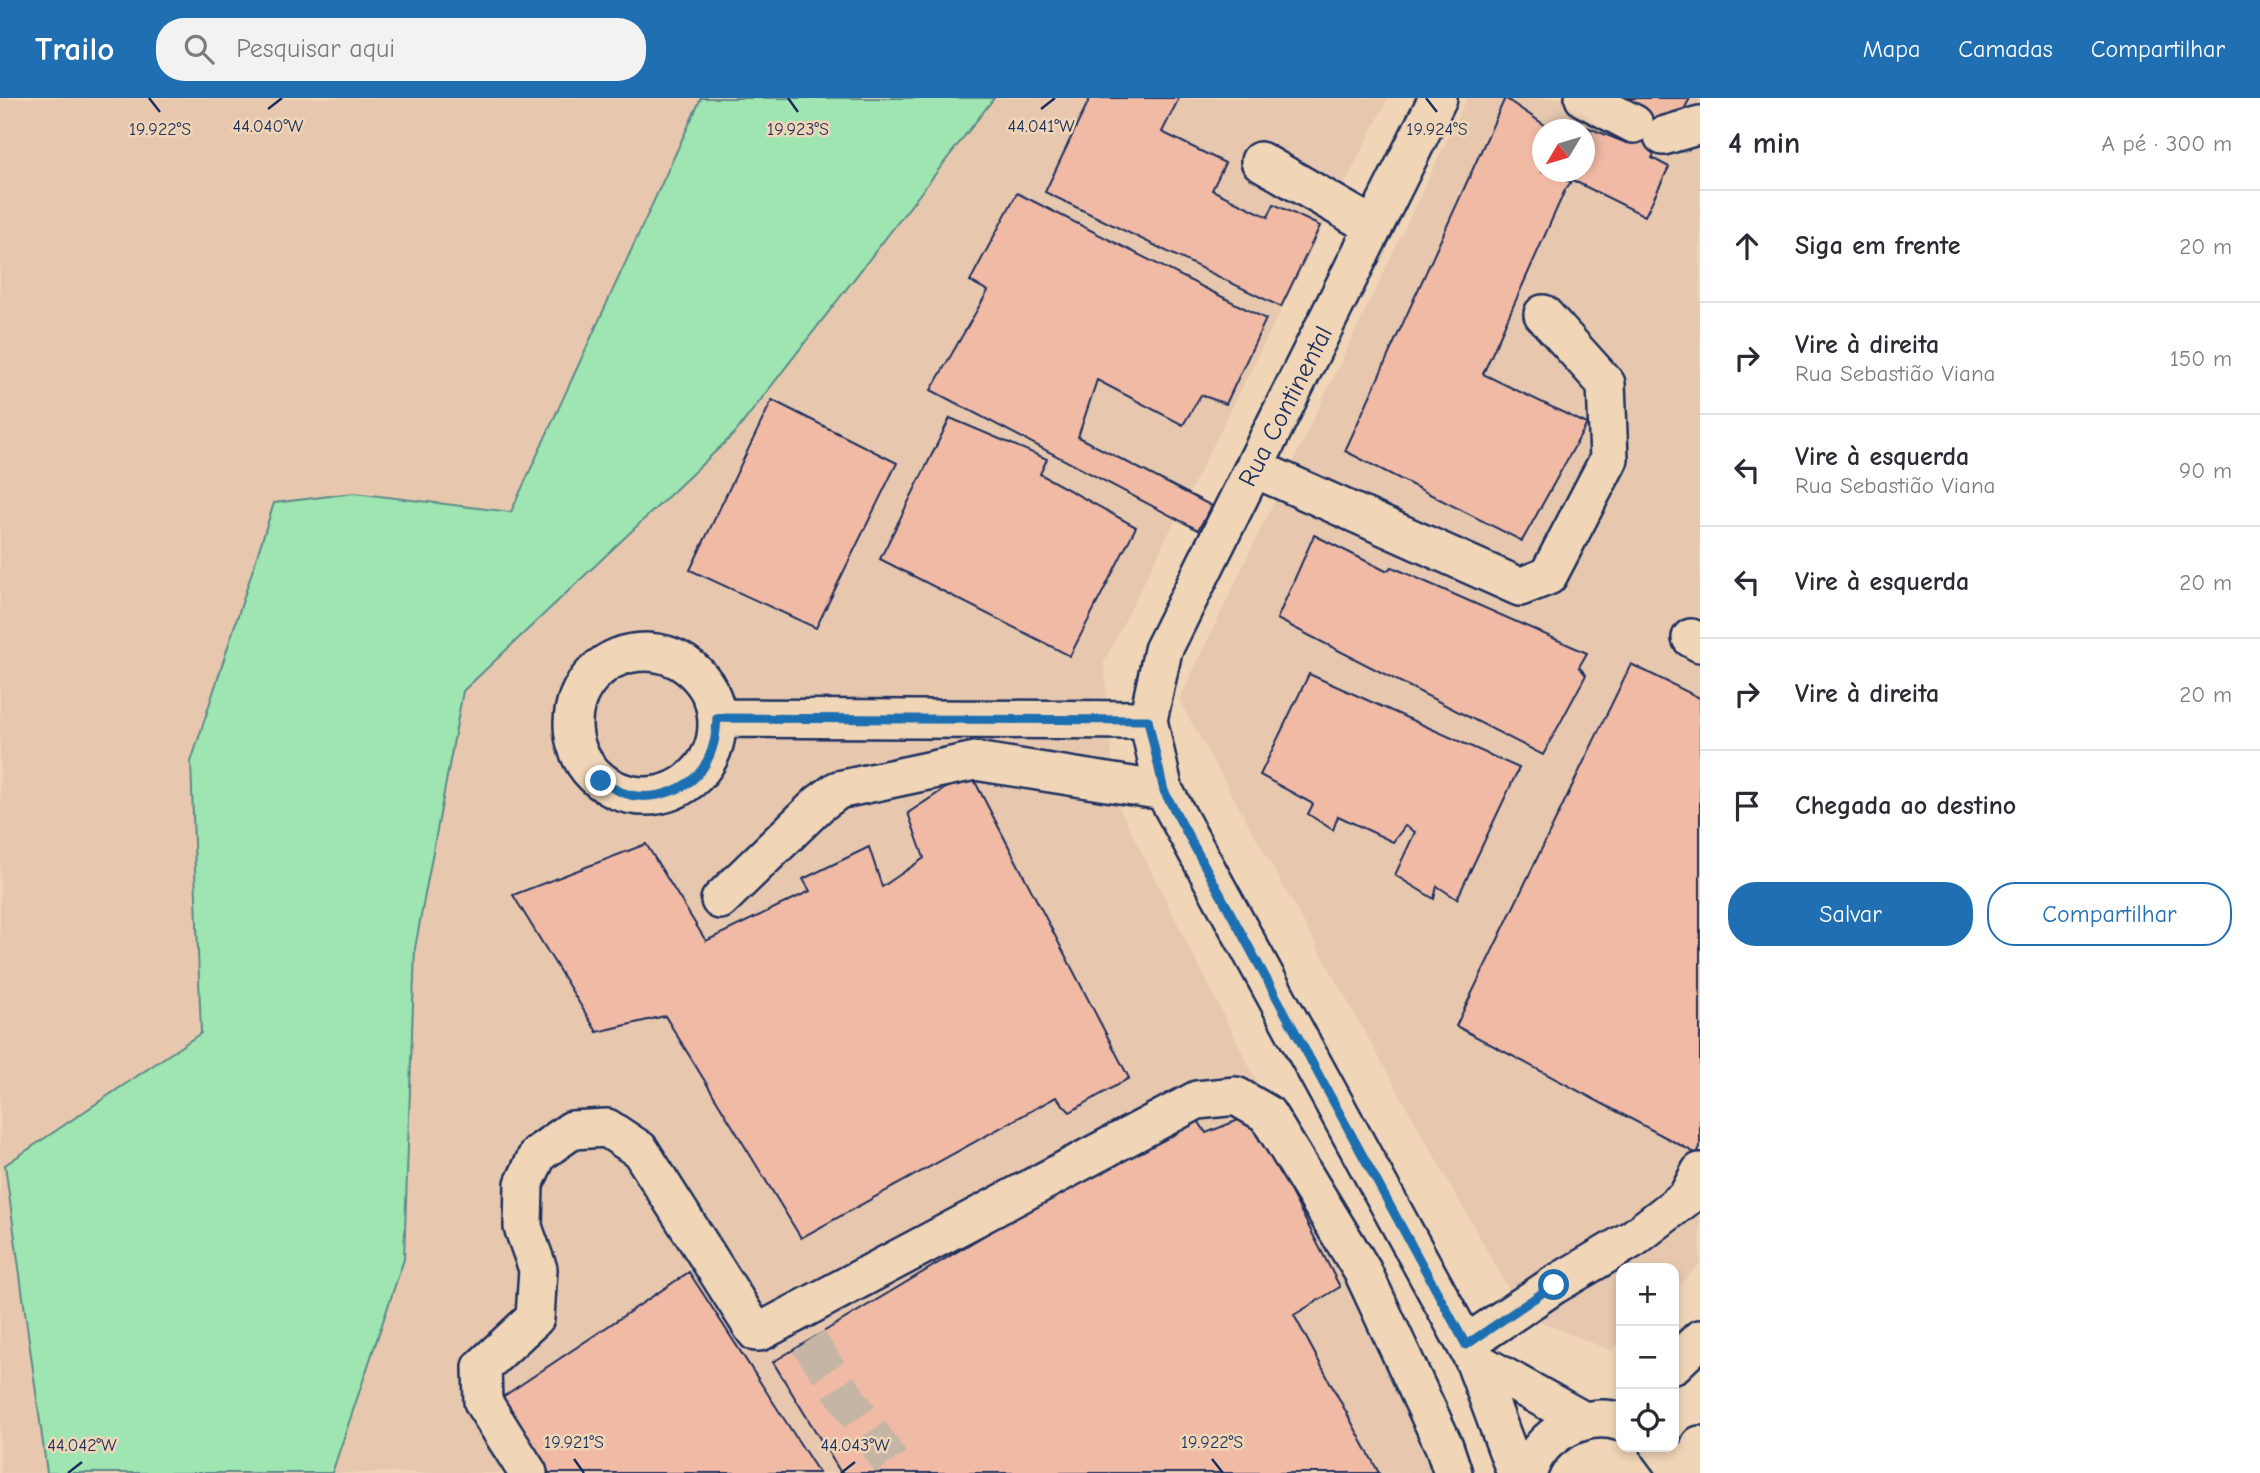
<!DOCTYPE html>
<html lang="pt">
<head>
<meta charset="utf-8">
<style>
	body { margin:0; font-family:"Comic Neue",sans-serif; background:#f2f2f3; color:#2b2b33 }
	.controls { position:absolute; right:21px; bottom:21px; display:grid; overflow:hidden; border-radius:14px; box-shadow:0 4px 10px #0003 }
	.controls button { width:63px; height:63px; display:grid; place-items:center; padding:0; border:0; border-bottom:2px solid #e1e1e2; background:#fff; color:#2b2b33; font:35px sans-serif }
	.compass { position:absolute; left:1532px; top:21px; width:63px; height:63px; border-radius:50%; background:#fff; box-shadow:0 4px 10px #0003; rotate:232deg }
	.stop { position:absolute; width:21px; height:21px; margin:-16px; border:5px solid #1f6fb2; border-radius:50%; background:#fff }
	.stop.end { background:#1f6fb2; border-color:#fff; box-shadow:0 2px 7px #0008 }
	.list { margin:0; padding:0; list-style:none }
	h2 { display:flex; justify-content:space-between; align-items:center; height:91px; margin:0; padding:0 28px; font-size:30px }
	h2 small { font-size:23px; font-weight:400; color:#7c7c81 }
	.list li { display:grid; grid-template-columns:46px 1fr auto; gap:21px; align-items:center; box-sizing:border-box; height:112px; padding:0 28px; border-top:2px solid #e1e1e2 }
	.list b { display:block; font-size:26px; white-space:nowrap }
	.list p { margin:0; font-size:23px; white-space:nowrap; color:#7c7c81 }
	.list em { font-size:23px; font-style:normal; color:#7c7c81 }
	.actions { display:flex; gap:14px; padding:21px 28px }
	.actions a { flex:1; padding:16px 0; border:2px solid #1f6fb2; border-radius:28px; text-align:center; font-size:24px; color:#1f6fb2 }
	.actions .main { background:#1f6fb2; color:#fff }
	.icon { flex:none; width:38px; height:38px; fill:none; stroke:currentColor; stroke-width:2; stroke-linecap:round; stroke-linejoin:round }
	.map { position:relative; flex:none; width:1700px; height:1375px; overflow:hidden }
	header { display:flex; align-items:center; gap:42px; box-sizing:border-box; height:98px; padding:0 35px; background:#1f6fb2; color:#fff }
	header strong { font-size:33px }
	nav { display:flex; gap:38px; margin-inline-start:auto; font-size:24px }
	.search { width:490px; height:63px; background:#f2f2f3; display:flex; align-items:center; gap:18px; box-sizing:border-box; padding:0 24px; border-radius:28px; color:#7c7c81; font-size:26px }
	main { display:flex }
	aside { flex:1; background:#fff }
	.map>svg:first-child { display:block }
	.built { fill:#e7c8af; fill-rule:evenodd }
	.green { fill:#9ee5b2; stroke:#5c8a88; stroke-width:2 }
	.building { fill:#f1baa5; stroke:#1b2f5e; stroke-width:2 }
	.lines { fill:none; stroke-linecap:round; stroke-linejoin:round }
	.minor-tunnel { stroke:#c5b5a5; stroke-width:37; stroke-dasharray:37 18; stroke-linecap:butt }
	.minor-casing { stroke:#1b2f5e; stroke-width:42 }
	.minor { stroke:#f0d6b7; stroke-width:37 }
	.route { stroke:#1f6fb2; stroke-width:9 }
	.ticks { fill:none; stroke:#1b2f5e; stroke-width:2.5 }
	.labels { text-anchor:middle; stroke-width:5; stroke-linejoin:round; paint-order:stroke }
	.street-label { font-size:26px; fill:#1b2f5e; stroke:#f0d6b7 }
	.ticks-label { font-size:18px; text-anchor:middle; fill:#1b2f5e; stroke:#f0d6b7; stroke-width:5; stroke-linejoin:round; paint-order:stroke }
</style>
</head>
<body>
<header>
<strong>Trailo</strong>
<div class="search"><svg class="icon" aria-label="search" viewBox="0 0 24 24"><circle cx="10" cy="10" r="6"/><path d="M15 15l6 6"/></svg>Pesquisar aqui</div>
<nav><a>Mapa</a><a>Camadas</a><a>Compartilhar</a></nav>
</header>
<main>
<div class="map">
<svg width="1700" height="1375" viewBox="0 0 1700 1375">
	<rect width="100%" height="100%" fill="#f0d6b7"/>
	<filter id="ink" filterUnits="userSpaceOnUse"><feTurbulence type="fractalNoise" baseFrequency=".0143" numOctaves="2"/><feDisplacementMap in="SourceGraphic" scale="14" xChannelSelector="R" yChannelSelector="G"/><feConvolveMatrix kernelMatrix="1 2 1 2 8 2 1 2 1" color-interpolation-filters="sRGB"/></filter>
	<g filter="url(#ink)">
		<path class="built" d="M0,0H1388L1104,564L1115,701L1454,1375H0Z
			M1467,0H1700V1166L1674,1192V1170H1621V1244L1612,1253L1523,1217L1179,602ZM1542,32H1584V74H1542Z"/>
		<path class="green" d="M701,0H994L735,335L463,593L415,850L404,1161L332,1375H47L5,1067L201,935L191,664L274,405L354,395L511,414Z"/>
		<path class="building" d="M1090,0H1179L1162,34L1225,65L1212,92L1268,119L1274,106L1320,128L1281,209L1045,94Z
			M1505,0L1552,32H1542V74H1561L1559,80L1571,84L1565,92L1483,276L1587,326L1522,443L1345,353Z
			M1599,0H1690L1673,33L1666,32L1652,60L1669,69L1645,118L1562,77L1564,74H1584V32H1580L1582,27L1626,45L1637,19Z
			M1017,95L1266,221L1226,306L1201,297L1183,327L1097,282L1078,339L1212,408L1198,432L931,292L988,193L970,183Z
			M772,302L897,365L816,530L690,472Z
			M950,320L1047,361L1040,376L1136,429L1070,558L880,461Z
			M1314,437L1386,473L1392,469L1587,555L1579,569L1586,577L1543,657L1277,521Z
			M1631,566L1700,600V1049L1697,1056L1456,928Z
			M1309,576L1519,670L1457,801L1437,788L1434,801L1395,777L1415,734L1405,728L1393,744L1338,718L1333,732L1308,716L1313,706L1260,677Z
			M970,674L1129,980L1070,1014L1056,999L801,1140L665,918L597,934L513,797L646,746L706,843L810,793L803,781L869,749L882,789L924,760L908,715Z
			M1192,1013L1206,1035L1251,1017L1340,1189L1294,1217L1379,1375H841L773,1264Z
			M689,1174L819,1375H549L501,1300Z"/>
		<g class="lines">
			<path class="minor-tunnel" d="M808,1243L898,1375"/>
			<defs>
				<path id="minor" d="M1438,0L1163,552L1148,622L1164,693L1474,1262L1516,1375
					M1584,0L1634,26
					M1663,38L1700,27
					M1260,63L1374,129
					M1254,370L1520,489L1548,478L1609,361L1606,286L1543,216
					M1691,540L1700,545
					M573 626a72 72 0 1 1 144 0a72 72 0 1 1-144 0Z
					M717,620L1148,622
					M720,802L819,706L838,692L975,663L1164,693
					M1466,1246L1554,1187L1634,1140L1687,1099L1700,1074
					M1474,1262L1584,1323
					M1674,1266L1700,1241
					M1660,1349L1672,1365L1675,1375
					M528,1375L483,1304L482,1269L535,1220L538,1171L523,1129L524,1086L538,1056L572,1032L607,1030L640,1052L753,1230L756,1234H760L1197,1002L1236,998L1267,1016L1363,1174L1444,1348L1453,1375
					M1528,1375C1538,1338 1584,1312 1621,1324
					M1691,1375L1700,1347"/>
			</defs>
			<use href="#minor" class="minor-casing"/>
			<use href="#minor" class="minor"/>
		</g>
	</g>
	<g class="lines" filter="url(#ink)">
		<path class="route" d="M601,683C607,687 614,691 621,694C651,706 693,692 707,663C715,648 716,635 717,620L1148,622L1164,693L1466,1247L1554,1187"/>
	</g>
	<path class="ticks" d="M149,0L160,14M788,0L798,14M1426,0L1437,14M268,11L282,0M1041,11L1055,0M574,1361L584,1375M1212,1361L1223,1375M68,1375L82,1364M841,1375L855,1364"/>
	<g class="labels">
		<g class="street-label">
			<text transform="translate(1285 308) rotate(-63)" y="9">Rua Continental</text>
		</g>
	</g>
	<g class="ticks-label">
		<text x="268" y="34">44.040°W</text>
		<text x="1041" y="34">44.041°W</text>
		<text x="160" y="37">19.922°S</text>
		<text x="798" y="37">19.923°S</text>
		<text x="1437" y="37">19.924°S</text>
		<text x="574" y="1350">19.921°S</text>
		<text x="1212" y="1350">19.922°S</text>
		<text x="82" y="1353">44.042°W</text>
		<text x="855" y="1353">44.043°W</text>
	</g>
</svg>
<div class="controls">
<button>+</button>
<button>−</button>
<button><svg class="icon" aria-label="locate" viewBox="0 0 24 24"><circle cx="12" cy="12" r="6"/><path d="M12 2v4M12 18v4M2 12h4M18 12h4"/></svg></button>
</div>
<svg class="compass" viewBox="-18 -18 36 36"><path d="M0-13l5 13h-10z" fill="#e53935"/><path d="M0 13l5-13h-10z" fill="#7c7c81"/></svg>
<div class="stop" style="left:1554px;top:1187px"></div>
<div class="stop end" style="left:601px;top:683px"></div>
</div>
<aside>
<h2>4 min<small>A pé · 300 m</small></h2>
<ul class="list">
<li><svg class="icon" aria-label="ahead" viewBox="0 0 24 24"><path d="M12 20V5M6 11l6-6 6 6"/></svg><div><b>Siga em frente</b></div><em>20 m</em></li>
<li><svg class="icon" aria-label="right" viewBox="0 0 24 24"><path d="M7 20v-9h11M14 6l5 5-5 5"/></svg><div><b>Vire à direita</b><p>Rua Sebastião Viana</p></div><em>150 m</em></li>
<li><svg class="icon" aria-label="left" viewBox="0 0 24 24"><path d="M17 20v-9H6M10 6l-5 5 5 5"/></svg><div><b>Vire à esquerda</b><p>Rua Sebastião Viana</p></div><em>90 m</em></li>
<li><svg class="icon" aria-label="left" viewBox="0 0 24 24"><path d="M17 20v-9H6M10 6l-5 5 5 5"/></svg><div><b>Vire à esquerda</b></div><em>20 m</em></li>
<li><svg class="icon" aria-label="right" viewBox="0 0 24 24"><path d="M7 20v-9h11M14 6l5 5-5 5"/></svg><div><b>Vire à direita</b></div><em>20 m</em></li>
<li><svg class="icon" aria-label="arrive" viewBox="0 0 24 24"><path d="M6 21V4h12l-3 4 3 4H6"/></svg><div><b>Chegada ao destino</b></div></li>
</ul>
<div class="actions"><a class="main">Salvar</a><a>Compartilhar</a></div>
</aside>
</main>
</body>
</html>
